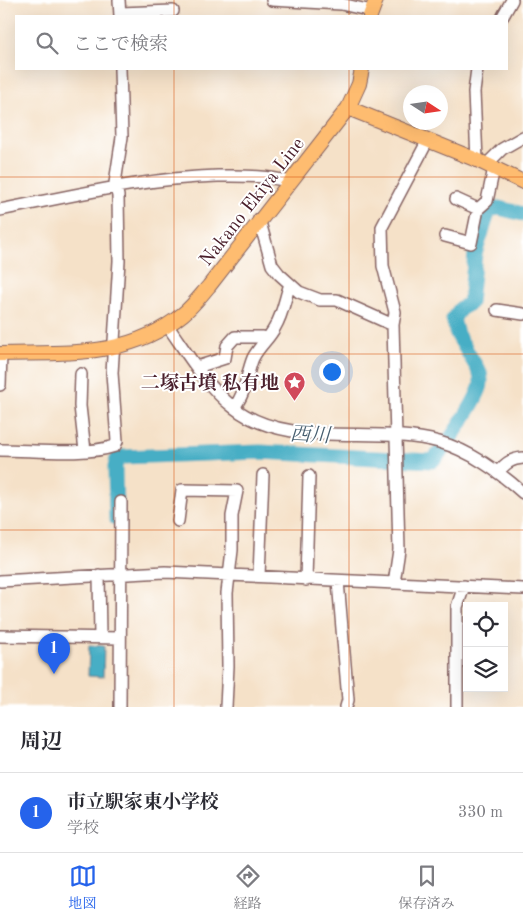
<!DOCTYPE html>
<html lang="ja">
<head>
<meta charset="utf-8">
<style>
	body { margin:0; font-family:"Old Standard TT","Noto Serif JP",serif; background:#f2f2f3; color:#2b2b33 }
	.controls { position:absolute; right:15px; bottom:15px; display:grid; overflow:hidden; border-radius:0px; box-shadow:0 5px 20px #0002 }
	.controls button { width:45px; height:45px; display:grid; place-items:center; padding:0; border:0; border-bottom:1px solid #e1e1e2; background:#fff; color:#2b2b33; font:25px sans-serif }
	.compass { position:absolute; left:403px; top:85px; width:45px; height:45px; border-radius:50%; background:#fff; box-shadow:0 5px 20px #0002; rotate:102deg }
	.you { position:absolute; left:331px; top:371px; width:18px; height:18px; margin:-12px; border:4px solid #fff; border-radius:50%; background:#1a73e8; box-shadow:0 0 0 8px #1a73e833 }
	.badge { display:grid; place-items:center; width:32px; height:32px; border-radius:50%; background:#2563eb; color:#fff; font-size:16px; font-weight:700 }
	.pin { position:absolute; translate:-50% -41px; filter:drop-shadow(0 1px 2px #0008) }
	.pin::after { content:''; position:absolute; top:26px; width:18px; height:15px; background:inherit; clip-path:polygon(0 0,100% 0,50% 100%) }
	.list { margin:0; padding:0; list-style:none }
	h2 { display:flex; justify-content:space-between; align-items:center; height:65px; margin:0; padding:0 20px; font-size:21px }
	h2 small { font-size:16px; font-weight:400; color:#7c7c81 }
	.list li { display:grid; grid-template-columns:32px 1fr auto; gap:15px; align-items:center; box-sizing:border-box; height:80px; padding:0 20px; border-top:1px solid #e1e1e2 }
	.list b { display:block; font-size:19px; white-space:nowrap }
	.list p { margin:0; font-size:16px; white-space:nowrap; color:#7c7c81 }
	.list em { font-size:16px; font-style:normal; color:#7c7c81 }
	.icon { flex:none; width:28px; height:28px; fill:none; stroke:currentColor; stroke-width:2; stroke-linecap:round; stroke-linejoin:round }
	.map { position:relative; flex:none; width:523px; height:707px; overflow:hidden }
	.search { position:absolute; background:#fff; box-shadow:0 5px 20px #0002; left:15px; right:15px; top:15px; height:55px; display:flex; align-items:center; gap:12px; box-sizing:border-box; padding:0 18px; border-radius:0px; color:#7c7c81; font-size:19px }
	.sheet { height:145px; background:#fff }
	nav { display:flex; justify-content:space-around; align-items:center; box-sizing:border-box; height:70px; border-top:1px solid #e1e1e2; background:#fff; font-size:14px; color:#7c7c81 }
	nav a { display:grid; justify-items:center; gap:2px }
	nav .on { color:#2563eb }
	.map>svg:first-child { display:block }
	.water { fill:#46aec5; stroke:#486678 }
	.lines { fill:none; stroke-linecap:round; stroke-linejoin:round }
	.river { stroke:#46aec5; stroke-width:15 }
	.minor-casing { stroke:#866362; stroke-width:14 }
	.major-casing { stroke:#866362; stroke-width:16 }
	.minor { stroke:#fff; stroke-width:11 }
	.major { stroke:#febc70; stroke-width:14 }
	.grid { fill:none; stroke:#d8530f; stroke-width:1; stroke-opacity:0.55 }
	.labels { text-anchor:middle; stroke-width:4; stroke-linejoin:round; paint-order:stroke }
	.street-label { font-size:19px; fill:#4a1f2b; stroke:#fff }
	.poi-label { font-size:19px; font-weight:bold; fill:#4a1f2b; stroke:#fff; text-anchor:end }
	.water-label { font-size:20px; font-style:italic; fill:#485f70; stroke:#fff }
</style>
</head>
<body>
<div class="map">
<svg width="523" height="707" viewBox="0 0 523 707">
	<rect width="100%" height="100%" fill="#fff"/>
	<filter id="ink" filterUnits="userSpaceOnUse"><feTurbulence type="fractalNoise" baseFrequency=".02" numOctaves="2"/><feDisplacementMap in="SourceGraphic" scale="10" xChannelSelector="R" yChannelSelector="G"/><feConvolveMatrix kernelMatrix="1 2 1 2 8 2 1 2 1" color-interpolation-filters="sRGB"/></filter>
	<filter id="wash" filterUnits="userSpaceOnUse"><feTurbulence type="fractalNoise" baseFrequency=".0096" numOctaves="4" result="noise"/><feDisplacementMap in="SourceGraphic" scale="20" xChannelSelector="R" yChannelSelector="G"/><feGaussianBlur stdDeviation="1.12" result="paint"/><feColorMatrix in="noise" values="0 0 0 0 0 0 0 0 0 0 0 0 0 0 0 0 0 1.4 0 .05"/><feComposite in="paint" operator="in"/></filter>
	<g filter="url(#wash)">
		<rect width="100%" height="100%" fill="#f5e1c8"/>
		<path class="water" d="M89,645L104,646L103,677L88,676Z"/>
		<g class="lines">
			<path class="river" d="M116,518L115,467L117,459L122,457L260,452L432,461C445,449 474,405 480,388C482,383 481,378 480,373L457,334L453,319L460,309L470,303L475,254L489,210L499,208L523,214"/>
		</g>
	</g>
	<g filter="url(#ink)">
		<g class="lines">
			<defs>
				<path id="minor" d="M119,0L120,16
					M272,0L341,4L372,11
					M120,13L173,11
					M503,16L512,0
					M477,160L474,92L477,69
					M487,164L502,149L523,137
					M456,199L478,209
					M0,210C72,196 144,178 218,176C242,176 266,175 290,182
					M259,219L272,265L279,274L299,292L320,300H337L393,325
					M445,236L471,243L478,209L487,201L494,168
					M497,310L523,314
					M167,325C187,353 206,386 233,407C288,451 375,424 439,442C469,450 501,473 523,493
					M197,367L225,358L227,346L235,337H263L266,340
					M81,374L80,406L85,451
					M0,385L1,354
					M234,407C246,394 246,375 253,358C259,346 269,339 275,327C283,314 285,298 290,284
					M0,450C33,450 85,456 115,446L117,441L112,373L119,261L118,196L115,183L122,137L120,69
					M498,472C506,463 511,459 523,458
					M178,521L182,490L237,491L232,516V550L227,593L228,666L226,707
					M99,575L100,637
					M259,576L263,475
					M306,580L309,476
					M0,581L165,572L523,589
					M338,581L348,700L346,707
					M394,583L399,550L393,325L395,312L383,266L382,227L428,140
					M0,636L120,638
					M120,707L121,502
					M457,707V607L464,586"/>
				<path id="major" d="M370,16L376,0
					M348,108L477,160L523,182
					M0,354C66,352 128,359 183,314C193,306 201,295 209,286L348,108L359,84L362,69"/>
			</defs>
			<use href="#minor" class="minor-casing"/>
			<use href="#major" class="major-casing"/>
			<use href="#minor" class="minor"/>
			<use href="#major" class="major"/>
		</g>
	</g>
	<path class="grid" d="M174,0V16M349,0V16M174,69V707M349,69V707M0,177H523M0,354H523M0,530H523"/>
	<defs>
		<symbol id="sight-pin" viewBox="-11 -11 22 30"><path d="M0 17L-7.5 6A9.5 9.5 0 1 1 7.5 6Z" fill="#d1495b" stroke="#fff"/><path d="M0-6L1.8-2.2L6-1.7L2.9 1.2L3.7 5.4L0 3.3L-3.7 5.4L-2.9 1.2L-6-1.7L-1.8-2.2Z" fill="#fff"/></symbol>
	</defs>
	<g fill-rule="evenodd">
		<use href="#sight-pin" x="282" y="370" width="25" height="34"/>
	</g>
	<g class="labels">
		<g class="street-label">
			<text transform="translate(251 201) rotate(-52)" y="7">Nakano Ekiya Line</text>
		</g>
		<g class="poi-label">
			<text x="279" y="389">二塚古墳 私有地</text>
		</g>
		<g class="water-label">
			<text transform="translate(310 434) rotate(3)" y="7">西川</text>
		</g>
	</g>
</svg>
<div class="controls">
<button><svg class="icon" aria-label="locate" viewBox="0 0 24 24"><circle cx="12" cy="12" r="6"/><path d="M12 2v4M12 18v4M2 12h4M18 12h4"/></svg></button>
<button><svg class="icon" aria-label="layers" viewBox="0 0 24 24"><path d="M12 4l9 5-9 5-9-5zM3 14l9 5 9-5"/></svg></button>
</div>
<svg class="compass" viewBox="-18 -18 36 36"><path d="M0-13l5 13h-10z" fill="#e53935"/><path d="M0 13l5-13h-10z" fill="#7c7c81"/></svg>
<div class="you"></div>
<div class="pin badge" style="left:54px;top:674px">1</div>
<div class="search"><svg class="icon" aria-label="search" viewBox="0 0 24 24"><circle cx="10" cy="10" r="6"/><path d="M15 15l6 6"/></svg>ここで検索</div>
</div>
<section class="sheet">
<h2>周辺<small></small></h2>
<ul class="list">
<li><span class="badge">1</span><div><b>市立駅家東小学校</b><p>学校</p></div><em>330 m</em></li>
</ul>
</section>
<nav>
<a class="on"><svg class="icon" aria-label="map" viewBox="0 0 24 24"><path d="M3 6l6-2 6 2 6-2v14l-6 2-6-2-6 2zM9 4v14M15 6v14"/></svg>地図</a>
<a><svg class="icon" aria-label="directions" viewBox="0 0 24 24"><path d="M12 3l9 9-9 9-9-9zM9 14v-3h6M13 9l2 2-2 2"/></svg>経路</a>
<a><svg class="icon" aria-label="saved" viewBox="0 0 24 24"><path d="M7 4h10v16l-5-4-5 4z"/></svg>保存済み</a>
</nav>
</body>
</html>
